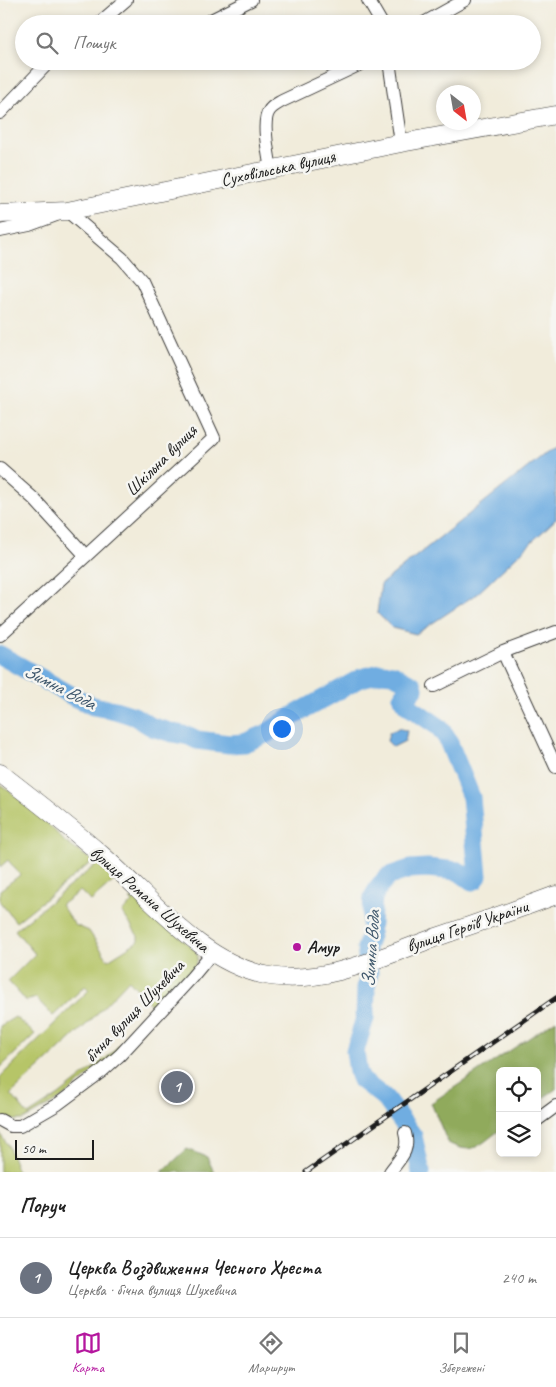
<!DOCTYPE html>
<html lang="uk">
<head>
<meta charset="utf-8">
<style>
	body { margin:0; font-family:Caveat,sans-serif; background:#f6f6f6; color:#222 }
	.controls { position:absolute; right:15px; bottom:15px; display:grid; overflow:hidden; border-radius:8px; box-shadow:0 2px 8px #0003 }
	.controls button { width:45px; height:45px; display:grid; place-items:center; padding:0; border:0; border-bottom:1px solid #e0e0e0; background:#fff; color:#222; font:25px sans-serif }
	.compass { position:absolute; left:436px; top:85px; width:45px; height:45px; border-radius:50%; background:#fff; box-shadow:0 2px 8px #0003; rotate:149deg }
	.scale { position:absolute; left:15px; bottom:12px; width:79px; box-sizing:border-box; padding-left:5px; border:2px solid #1c1c1c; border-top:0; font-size:14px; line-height:18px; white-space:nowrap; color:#1c1c1c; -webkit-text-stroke:4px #f6f6f2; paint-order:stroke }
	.you { position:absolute; left:281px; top:728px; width:18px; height:18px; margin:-12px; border:4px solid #fff; border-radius:50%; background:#1a73e8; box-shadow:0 0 0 8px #1a73e833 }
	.badge { display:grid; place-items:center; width:32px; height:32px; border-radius:50%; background:#b5179e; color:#fff; font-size:16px; font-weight:700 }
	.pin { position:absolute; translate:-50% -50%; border:2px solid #fff; box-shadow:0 1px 5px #0006 }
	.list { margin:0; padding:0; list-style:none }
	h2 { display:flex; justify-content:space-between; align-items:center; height:65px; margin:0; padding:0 20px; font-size:21px }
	h2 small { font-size:16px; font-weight:400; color:#767676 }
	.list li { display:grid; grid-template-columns:32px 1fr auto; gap:15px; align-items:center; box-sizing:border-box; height:80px; padding:0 20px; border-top:1px solid #e0e0e0 }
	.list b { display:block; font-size:19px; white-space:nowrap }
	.list p { margin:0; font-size:16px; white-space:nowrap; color:#767676 }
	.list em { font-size:16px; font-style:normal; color:#767676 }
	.icon { flex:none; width:28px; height:28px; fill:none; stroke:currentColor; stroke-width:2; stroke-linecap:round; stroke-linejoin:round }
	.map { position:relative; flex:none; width:556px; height:1172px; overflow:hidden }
	.search { position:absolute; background:#fff; box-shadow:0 2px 8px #0003; left:15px; right:15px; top:15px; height:55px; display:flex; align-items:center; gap:12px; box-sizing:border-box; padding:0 18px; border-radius:28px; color:#767676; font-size:19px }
	.sheet { height:145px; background:#fff }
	nav { display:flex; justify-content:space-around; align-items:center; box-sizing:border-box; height:70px; border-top:1px solid #e0e0e0; background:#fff; font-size:14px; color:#767676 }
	nav a { display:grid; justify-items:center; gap:2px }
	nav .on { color:#b5179e }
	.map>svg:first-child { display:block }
	.green { fill:#b6c568; stroke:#697042; fill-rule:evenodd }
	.forest { fill:#90aa5c; stroke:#56633c }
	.water { fill:#6fade1; stroke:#46647e }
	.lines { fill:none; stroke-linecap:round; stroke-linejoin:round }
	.river { stroke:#6fade1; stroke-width:19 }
	.street-casing { stroke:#3c3b39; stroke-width:14 }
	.secondary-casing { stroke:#3c3b39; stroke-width:19 }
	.street { stroke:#fff; stroke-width:12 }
	.secondary { stroke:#fff; stroke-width:18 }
	.rail-casing { stroke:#1c1c1c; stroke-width:5 }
	.rail { stroke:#f6f6f2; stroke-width:3; stroke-dasharray:9; stroke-linecap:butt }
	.poi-dot { fill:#b5179e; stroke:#f6f6f2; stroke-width:2 }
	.labels { text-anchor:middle; stroke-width:5; stroke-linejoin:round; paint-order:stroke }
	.street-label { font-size:18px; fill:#1c1c1c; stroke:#f6f6f2 }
	.poi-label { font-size:18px; font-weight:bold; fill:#1c1c1c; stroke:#f6f6f2; text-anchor:start }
	.water-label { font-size:19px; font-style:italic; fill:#3d566b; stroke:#f6f6f2 }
</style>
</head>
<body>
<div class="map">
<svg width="556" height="1172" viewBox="0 0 556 1172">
	<rect width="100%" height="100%" fill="#f6f6f2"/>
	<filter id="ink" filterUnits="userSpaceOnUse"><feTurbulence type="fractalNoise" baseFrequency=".02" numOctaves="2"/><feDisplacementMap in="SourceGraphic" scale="10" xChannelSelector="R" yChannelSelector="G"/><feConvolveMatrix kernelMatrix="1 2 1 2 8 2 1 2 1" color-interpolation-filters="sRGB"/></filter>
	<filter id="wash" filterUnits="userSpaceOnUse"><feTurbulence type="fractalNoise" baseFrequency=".0096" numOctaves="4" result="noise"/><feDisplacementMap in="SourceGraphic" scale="20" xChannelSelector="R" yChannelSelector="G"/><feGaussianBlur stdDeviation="1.12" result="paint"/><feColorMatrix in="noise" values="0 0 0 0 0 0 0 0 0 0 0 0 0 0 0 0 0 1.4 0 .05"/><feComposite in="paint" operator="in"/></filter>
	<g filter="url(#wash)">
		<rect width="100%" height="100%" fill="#f1ecdb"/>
		<path class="green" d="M0,784L38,813L65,842L93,861L16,922L0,902V890L20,875L8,860L0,867Z
			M97,864L116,879L91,901L80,891L61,905L75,925L89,931L108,960L138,941V936L122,912L133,902L130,899L136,898L195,950L198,956L196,966L126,1045L62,1098L23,1120H9L0,1116V1077L89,990L85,986L53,1016L36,998L26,1001L8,981L35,954L15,930ZM129,980L153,1007L111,1054L59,1095L28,1115L11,1094L88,1023Z
			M15,1017L35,1034L0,1068V1026Z
			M0,1134L8,1145L18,1172H0Z"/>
		<path class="forest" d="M556,1020V1089L537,1102V1071H500V1130C479,1145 474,1156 448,1143L431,1103Z
			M187,1149L207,1157L214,1172H162Z"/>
		<path class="water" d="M556,445V519L478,593L416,634L392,628L377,613L381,584Z
			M399,728L407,731L405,741L393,747L387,741L389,733Z"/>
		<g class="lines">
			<path class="river" d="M0,655L76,698L93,706L115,710L134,716L152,727L173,733L189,736L197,740L229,744L244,743L266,734L296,714L361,678L381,673L393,674L413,685L414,689L411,693H405L402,697L407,705L439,727L447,738L471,797L478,876L475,880L472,881L458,871L427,868L410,869L389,876L380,885L373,897L370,936L366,948L369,973L366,988L365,1018L355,1051L358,1072L361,1080L385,1098L413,1136L421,1172"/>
		</g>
	</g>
	<g filter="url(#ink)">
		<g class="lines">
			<defs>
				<path id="street" d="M368,0L382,24
					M98,24L126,0
					M203,24L251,0
					M422,24L465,0
					M389,61L401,143
					M0,113L50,61
					M271,170C269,156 261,122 269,111C272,106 277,104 282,101L367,61
					M0,231L29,225L67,211L122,258L142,281L214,438L0,635
					M0,469L34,499L86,556
					M503,652L556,767
					M434,686L503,652L556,632
					M0,1120L11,1126H20L58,1104L101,1072L120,1055L192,977L212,953
					M537,1120L556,1106
					M390,1172C400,1158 410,1151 405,1133"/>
				<path id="secondary" d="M0,214L67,211L401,143L556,115
					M0,773C35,800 70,827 103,856C152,899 203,965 270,976C324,985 384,956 434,938C475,924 516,910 556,895"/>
			</defs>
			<use href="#street" class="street-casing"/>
			<use href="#secondary" class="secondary-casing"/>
			<use href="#street" class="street"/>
			<use href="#secondary" class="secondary"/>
			<defs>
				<path id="rail" d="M306,1172L556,998"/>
			</defs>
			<use href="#rail" class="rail-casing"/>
			<use href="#rail" class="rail"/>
		</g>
	</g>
	<circle class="poi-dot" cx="297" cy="947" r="5"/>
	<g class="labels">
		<g class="street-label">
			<text transform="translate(278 168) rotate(-12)" y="6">Суховільська вулиця</text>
			<text transform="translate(161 460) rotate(-45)" y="6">Шкільна вулиця</text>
			<text transform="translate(150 899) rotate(41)" y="6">вулиця Романа Шухевича</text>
			<text transform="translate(467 926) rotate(-19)" y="6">вулиця Героїв України</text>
			<text transform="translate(134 1011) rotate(-46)" y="6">бічна вулиця Шухевича</text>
		</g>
		<g class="poi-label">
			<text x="307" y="953">Амур</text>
		</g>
		<g class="water-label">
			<text transform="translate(60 686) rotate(27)" y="7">Зимна Вода</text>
			<text transform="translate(370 949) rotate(-86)" y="7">Зимна Вода</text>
		</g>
	</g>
</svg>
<div class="controls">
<button><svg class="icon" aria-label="locate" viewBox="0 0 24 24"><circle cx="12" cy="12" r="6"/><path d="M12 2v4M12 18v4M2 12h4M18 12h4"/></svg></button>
<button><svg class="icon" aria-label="layers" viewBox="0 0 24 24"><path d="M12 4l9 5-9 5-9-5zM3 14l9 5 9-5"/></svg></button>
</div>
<svg class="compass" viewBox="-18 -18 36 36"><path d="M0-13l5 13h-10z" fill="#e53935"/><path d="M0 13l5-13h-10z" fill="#767676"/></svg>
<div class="scale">50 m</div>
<div class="you"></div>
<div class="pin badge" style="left:177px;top:1087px;background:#6b7280">1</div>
<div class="search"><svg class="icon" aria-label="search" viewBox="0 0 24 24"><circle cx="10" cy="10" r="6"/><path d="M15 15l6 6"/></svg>Пошук</div>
</div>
<section class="sheet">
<h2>Поруч<small></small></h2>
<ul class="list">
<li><span class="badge" style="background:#6b7280">1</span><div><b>Церква Воздвиження Чесного Хреста</b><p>Церква · бічна вулиця Шухевича</p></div><em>240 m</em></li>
</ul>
</section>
<nav>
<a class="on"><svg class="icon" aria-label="map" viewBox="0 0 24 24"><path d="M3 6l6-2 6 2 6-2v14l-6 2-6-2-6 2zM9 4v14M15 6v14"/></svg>Карта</a>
<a><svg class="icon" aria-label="directions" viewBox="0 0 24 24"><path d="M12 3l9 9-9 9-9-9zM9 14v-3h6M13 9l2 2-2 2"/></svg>Маршрут</a>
<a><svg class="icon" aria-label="saved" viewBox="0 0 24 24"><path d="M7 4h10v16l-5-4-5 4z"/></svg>Збережені</a>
</nav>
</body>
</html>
